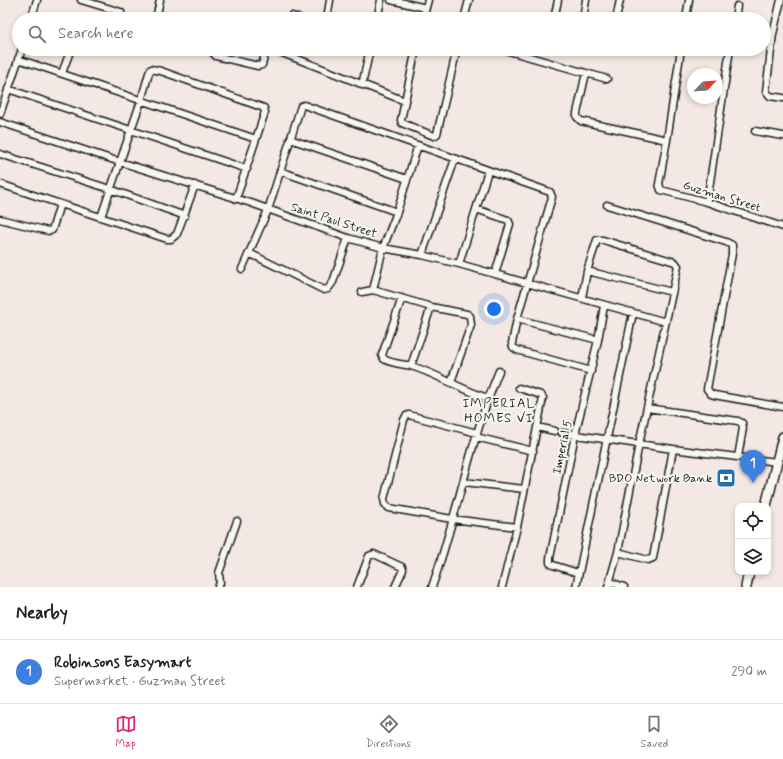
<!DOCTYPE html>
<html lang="en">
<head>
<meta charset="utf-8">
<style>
	body { margin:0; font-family:Mynerve,sans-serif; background:#f6f6f6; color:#202124 }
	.controls { position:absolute; right:12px; bottom:12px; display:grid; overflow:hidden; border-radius:8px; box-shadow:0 2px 6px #0003 }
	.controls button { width:36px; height:36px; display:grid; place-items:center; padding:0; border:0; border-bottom:1px solid #e0e0e0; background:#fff; color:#202124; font:20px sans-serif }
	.compass { position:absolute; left:687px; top:68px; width:36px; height:36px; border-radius:50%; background:#fff; box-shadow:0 2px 6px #0003; rotate:65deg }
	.you { position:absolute; left:494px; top:309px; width:14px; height:14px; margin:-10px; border:3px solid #fff; border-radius:50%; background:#1a73e8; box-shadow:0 0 0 6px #1a73e833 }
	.badge { display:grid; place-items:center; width:26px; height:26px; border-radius:50%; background:#db2777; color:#fff; font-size:13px; font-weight:700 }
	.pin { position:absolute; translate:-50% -33px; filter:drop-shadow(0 1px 2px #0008) }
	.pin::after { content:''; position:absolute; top:21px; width:14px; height:12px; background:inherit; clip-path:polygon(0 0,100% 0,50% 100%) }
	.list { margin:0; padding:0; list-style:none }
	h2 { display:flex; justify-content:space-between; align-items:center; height:52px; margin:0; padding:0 16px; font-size:17px }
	h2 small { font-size:13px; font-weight:400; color:#757577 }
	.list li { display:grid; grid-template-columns:26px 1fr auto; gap:12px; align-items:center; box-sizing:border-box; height:64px; padding:0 16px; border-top:1px solid #e0e0e0 }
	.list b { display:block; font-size:15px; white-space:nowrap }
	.list p { margin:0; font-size:13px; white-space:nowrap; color:#757577 }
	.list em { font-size:13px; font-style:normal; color:#757577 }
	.icon { flex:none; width:22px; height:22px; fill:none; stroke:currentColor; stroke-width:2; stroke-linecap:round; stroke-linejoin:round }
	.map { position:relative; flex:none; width:783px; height:587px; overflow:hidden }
	.search { position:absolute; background:#fff; box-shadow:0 2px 6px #0003; left:12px; right:12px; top:12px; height:44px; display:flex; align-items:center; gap:10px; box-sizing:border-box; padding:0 14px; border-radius:22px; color:#757577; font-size:15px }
	.sheet { height:116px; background:#fff }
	nav { display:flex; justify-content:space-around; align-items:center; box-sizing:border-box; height:56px; border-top:1px solid #e0e0e0; background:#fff; font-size:11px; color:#757577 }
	nav a { display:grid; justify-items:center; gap:2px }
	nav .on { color:#db2777 }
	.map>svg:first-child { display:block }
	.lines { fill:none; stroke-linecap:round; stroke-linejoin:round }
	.minor-casing { stroke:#1c1c1c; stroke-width:9 }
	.secondary-casing { stroke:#1c1c1c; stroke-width:12 }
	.minor { stroke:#f6f6f2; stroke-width:6 }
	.secondary { stroke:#f6f6f2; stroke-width:9 }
	.labels { text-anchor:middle; stroke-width:4; stroke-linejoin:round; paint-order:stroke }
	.street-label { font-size:12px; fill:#1c1c1c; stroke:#f6f6f2 }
	.poi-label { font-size:12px; fill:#1c1c1c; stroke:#f6f6f2; text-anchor:end }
	.neighbourhood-label { font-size:13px; letter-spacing:1px; fill:#1c1c1c; stroke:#f6f6f2 }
</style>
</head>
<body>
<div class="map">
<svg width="783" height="587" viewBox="0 0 783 587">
	<rect width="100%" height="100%" fill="#f4e8e4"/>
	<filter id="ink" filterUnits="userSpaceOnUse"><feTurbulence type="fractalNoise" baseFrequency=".025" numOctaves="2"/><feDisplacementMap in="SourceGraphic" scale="8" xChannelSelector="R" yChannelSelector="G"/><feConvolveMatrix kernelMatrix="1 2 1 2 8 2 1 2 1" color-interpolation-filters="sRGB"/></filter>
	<g filter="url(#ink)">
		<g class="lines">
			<defs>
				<path id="minor" d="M81,0L121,12
					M391,0L426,8
					M781,0L773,34L766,91L770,96L783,98
					M292,16L301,19
					M31,19L37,0
					M156,19L160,0
					M222,19H224
					M327,19L330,0
					M377,19L381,0
					M423,19L428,0
					M464,19L469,0
					M554,19L558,0
					M583,19L586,0
					M616,19L620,0
					M686,19L689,0
					M735,19L737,6
					M214,49L213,53L216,56L258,66L262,65L266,49
					M272,49L405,101L401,120L402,123L434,136L437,134L457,49
					M502,49L607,79
					M681,49L667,140L659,184L661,190L707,202L783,227
					M18,59L256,139
					M62,73L71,49
					M586,73L577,113V117L581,121L667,140
					M362,85L370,49
					M8,89L247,169
					M405,101L416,49
					M0,114L22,49
					M0,122L120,162L251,203L348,238L383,248L422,255L459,264L666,322
					M755,131L783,136
					M290,139L407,179
					M418,145L397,212L383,248L373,290L431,307L467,314L470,316L471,325L451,382
					M0,154L110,189L185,216
					M280,171L397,212
					M0,184L167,239H171L177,234L195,185
					M707,202L730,49
					M607,205L726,242L732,245V254L707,389L711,394L714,395L783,407
					M476,209L508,220L510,224L495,274
					M101,217L141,101L149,73L151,69L161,71L264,108L265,112L236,199
					M0,219L48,231L52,230L53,227L60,204
					M249,253L324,290L328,289L333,282L348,238
					M422,255L455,159
					M459,264L488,171
					M242,269L268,210L300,109L301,106L304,105L550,192L552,197L517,319L512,343L513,347L517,350L591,371
					M587,271L672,292
					M362,292L373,290
					M402,298L383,352L382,355L384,359C392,364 403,364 411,366C438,374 461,390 488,398
					M582,298L587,271L597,240H603L675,262L678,266L639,444L618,552L608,587
					M517,319L598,340
					M411,366L431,307
					M647,408L738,421L742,423L743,428L738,457
					M537,427L555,431
					M562,433L673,449L777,462
					M464,482L524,489
					M517,527L452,519L389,508L385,504L384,499L404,420L406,416L409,415L477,433L476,437L533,451
					M618,552L648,560L653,558L673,449
					M578,573L553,565L550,563V558L575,435L598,340L604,306
					M610,582L624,587
					M218,587L220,583L219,573L237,521
					M357,587L369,556L374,554L402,567L403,570L395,587
					M432,587C457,516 470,441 499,371
					M502,587L517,527L543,398L541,395L519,388
					M576,587L633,313"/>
				<path id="secondary" d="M766,506L783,437
					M746,587L749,572"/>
			</defs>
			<use href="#minor" class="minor-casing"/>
			<use href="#secondary" class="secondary-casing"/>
			<use href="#minor" class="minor"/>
			<use href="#secondary" class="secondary"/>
		</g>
	</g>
	<defs>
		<symbol id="bank-square" viewBox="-11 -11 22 22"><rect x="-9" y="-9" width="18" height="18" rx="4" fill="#1f6fb2" stroke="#f6f6f2"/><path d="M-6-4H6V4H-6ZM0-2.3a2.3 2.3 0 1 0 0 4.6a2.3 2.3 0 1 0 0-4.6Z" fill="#fff"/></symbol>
	</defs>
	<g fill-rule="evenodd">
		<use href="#bank-square" x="715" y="467" width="22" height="22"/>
	</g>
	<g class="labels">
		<g class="street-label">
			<text transform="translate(722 196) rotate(17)" y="4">Guzman Street</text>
			<text transform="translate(334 220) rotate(18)" y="4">Saint Paul Street</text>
			<text transform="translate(562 447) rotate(-78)" y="4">Imperial 5</text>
		</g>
		<g class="poi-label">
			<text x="712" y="482">BDO Network Bank</text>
		</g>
		<g class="neighbourhood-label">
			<text x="499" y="407">IMPERIAL<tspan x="499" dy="15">HOMES VI</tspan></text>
		</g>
	</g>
</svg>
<div class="controls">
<button><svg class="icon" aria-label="locate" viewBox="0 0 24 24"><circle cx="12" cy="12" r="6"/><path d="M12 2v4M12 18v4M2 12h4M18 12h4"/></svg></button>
<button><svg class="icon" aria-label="layers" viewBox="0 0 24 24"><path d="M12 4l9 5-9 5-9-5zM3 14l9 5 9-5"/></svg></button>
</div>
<svg class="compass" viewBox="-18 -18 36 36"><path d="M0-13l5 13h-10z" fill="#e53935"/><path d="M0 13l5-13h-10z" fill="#757577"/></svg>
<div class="you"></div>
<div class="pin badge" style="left:753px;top:483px;background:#3f7fe0">1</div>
<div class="search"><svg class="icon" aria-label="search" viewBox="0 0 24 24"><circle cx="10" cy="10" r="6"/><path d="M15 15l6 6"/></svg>Search here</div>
</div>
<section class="sheet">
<h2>Nearby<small></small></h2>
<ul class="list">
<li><span class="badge" style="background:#3f7fe0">1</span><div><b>Robinsons Easymart</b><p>Supermarket · Guzman Street</p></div><em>290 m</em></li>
</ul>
</section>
<nav>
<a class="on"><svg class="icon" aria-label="map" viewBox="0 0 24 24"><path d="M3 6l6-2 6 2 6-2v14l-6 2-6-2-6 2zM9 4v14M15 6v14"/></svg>Map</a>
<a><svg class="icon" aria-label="directions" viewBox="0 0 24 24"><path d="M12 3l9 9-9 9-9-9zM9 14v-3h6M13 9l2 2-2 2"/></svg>Directions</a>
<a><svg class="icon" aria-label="saved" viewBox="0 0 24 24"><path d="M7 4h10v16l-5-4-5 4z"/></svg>Saved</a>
</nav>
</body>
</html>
